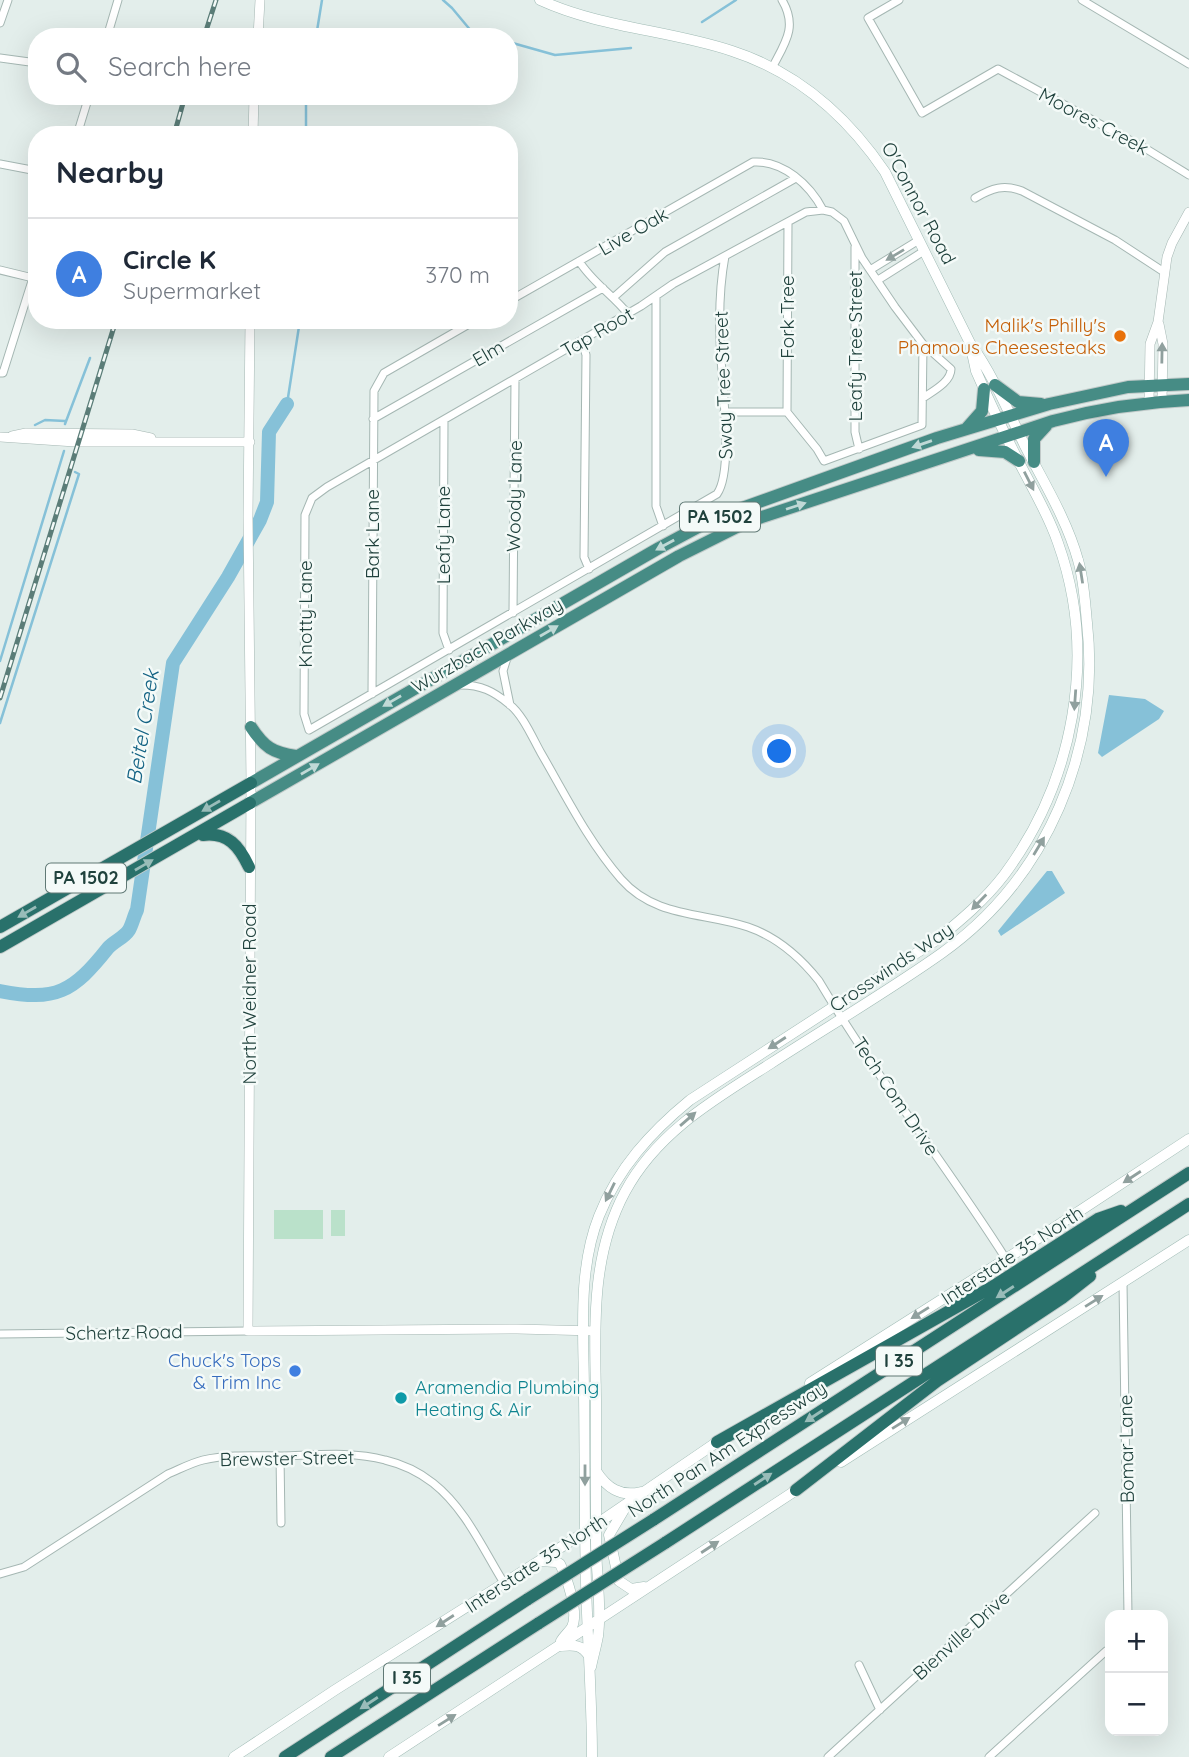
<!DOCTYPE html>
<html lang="en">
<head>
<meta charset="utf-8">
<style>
	body { margin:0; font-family:Quicksand,sans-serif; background:#f2f2f3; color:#1f2937 }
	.controls { position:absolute; right:21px; bottom:21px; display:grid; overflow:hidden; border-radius:14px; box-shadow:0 7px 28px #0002 }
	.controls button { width:63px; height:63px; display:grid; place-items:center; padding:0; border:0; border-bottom:2px solid #e0e1e3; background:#fff; color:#1f2937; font:35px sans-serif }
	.you { position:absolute; left:780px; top:752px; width:24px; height:24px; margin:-18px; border:5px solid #fff; border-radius:50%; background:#1a73e8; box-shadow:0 0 0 10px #1a73e833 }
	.badge { display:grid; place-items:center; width:46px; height:46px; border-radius:50%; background:#d93025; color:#fff; font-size:23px; font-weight:700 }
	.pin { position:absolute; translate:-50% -58px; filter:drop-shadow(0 2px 4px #0008) }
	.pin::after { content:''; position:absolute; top:37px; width:24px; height:21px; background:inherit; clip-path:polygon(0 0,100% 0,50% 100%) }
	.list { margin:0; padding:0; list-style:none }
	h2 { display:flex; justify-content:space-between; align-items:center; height:91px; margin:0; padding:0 28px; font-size:30px }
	h2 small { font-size:23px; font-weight:400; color:#747a83 }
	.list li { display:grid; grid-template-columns:46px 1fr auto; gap:21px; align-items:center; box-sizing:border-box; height:112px; padding:0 28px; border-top:2px solid #e0e1e3 }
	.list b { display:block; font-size:26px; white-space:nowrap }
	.list p { margin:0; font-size:23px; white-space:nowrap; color:#747a83 }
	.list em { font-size:23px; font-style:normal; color:#747a83 }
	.icon { flex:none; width:38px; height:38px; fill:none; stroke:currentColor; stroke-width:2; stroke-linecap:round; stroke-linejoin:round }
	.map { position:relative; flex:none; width:1189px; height:1757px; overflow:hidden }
	.search { position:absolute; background:#fff; box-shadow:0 7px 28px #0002; left:28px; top:28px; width:490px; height:77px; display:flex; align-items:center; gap:18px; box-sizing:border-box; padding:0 24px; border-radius:28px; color:#747a83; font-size:26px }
	.panel { position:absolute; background:#fff; box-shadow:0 7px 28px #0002; left:28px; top:126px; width:490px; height:203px; border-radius:28px }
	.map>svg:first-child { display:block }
	.green { fill:#bae1ca }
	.water { fill:#86c1d8 }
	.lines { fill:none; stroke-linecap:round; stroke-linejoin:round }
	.stream { stroke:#86c1d8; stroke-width:2.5 }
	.river { stroke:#86c1d8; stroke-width:14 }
	.minor-casing { stroke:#a5b7b3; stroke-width:9 }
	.tertiary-casing { stroke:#a5b7b3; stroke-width:10 }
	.secondary-casing { stroke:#a0bbb5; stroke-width:11 }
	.trunk-casing { stroke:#c1cac9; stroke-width:14 }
	.motorway-casing { stroke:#c1cac9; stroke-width:14 }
	.minor { stroke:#fff; stroke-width:7 }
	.tertiary { stroke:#fff; stroke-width:9 }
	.secondary { stroke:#fff; stroke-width:10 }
	.trunk { stroke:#468c85; stroke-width:12 }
	.motorway { stroke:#29716b; stroke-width:12 }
	.rail-casing { stroke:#5b7d78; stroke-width:5 }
	.rail { stroke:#f4faf8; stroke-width:2.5; stroke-dasharray:8; stroke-linecap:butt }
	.motorway-bridge-casing { stroke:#c1cac9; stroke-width:14; stroke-linecap:butt }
	.motorway-bridge { stroke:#29716b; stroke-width:12 }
	.oneway { fill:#90a09e }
	.oneway2 { fill:#c0d9d6 }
	.oneway3 { fill:#99bcb9 }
	.food-dot { fill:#e8710a; stroke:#f4faf8; stroke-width:2.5 }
	.shop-dot { fill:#3f7fe0; stroke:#f4faf8; stroke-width:2.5 }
	.culture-dot { fill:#0f9aa8; stroke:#f4faf8; stroke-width:2.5 }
	.labels { text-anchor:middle; stroke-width:5; stroke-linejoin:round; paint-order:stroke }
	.shield { fill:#f4faf8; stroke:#607975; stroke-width:2 }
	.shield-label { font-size:18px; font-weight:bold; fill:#20423d }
	.street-label { font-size:19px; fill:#20423d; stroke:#f4faf8 }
	.food-label { font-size:19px; fill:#c56008; stroke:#f4faf8; text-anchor:end }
	.shop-label { font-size:19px; fill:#366cbe; stroke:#f4faf8; text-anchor:end }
	.culture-label { font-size:19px; fill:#0d838f; stroke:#f4faf8; text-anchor:start }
	.water-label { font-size:21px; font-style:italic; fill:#146384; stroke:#f4faf8 }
</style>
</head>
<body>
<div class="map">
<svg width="1189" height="1757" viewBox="0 0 1189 1757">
	<rect width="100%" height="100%" fill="#e3eeeb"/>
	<path class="green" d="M274,1210H323V1239H274Z
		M331,1210H345V1236H331Z"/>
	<path class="water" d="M1109,695L1145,699L1164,711L1159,719L1102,757L1098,753Z
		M1047,871H1052L1065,893L1001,936L998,931Z"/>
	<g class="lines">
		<path class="stream" d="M443,0L452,8L472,32L489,37
			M702,22L736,0
			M316,37L322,0
			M509,42L555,55L631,48
			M306,96V135
			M287,404L300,320
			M65,424L90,358
			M35,425L45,420L65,421
			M0,661L64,451
			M0,723L79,474L75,472"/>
		<path class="river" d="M0,991C56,1002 73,992 108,948C114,941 124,938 129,930C132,925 134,916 137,910L173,663L228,577L260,520L267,502L269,432L287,404"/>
		<defs>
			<path id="minor" d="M899,0L868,18L922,113L998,69L1148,150L1189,175
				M1082,0L1189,64
				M0,23L8,0
				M107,37L118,0
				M0,58L37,63
				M772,68C785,43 798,27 782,0
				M77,135L89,96
				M0,164L37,171
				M975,198C992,188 1004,184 1022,191L1115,240L1164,272
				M855,247V432L859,449
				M725,256C720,283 719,310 720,338C720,372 735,469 717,494L309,730L304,714L305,515L312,498L327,487L641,306L673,284L806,212L823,210L832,212L844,221L862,258L895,307L923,344L951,369C951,382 933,391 923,398
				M579,261C592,282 613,295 628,314
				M0,270L33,278
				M870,270L919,240
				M878,280L924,251
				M614,297L665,252L796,178
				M656,297V506L663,526
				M509,301L753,162C783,160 810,185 823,210
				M582,341L586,355L584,557L589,569
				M0,373H3L37,265
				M724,412H787
				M787,412L817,449L824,461L922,425L923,344
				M787,412L788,222
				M373,419L603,288
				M444,420L443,633L449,650
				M513,613L515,380
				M508,655L503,671L510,705
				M461,685C481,685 493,691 509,704C523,715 532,737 541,753C566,796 588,841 621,879C655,918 703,912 748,927C777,937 800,957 819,981C876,1077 946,1164 1006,1259
				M372,694L374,391L384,373L476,320
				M1123,1283L1128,1615
				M0,1334L248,1331
				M280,1456L281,1523
				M0,1574L24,1567L168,1474C180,1469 191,1463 203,1460C229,1454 257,1456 283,1456C316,1455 353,1451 385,1460C402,1464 419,1472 433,1483C465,1508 483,1549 504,1583
				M859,1665L880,1710
				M828,1757L1095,1513
				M989,1757L1106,1651"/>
			<path id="tertiary" d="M258,37L260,0
				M253,135L254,96
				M250,320L248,517L251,783L248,1331L517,1329L595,1331
				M1159,324L1163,344L1162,401
				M1149,402L1150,344L1158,322L1167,257L1172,243L1189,212
				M12,436L26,433L132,434L151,438
				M0,437L75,442H250"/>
			<path id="secondary" d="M540,0C601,28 669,30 732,51C797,72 847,116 885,172L970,343C993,375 1008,411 1025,446C1044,483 1067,520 1078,560C1084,580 1085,602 1087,623C1101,750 1047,878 942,953C887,992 827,1027 770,1064C715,1099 657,1132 625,1192C590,1257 595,1329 596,1400C596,1447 596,1495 596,1542C596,1573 602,1606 598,1636C596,1647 593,1657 591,1667
				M810,1383L1031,1243L1189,1139
				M841,1462L1189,1240
				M596,1471C607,1488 620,1497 641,1492
				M625,1508L609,1535L619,1581L631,1589L644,1587
				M539,1561L556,1562L560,1564C567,1578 579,1612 572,1627C569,1632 564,1636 561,1641
				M560,1646C574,1645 581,1644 589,1656
				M234,1757L335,1690L585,1532L720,1440
				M389,1757L801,1487
				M592,1757C592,1709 589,1661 587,1613C584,1541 585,1468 584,1395C584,1336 577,1271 599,1216C618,1168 651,1132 690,1100L935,941C960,921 985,900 1004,875C1074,781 1098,655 1058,543C1049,516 1034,491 1021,466C1005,435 990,403 976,371L971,348"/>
			<path id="trunk" d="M995,385L1018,402L1041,404
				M967,428L982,411L984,389
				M979,450L1005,452L1019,461
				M1034,462V439L1046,426
				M251,727C264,747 273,753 296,756
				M251,783L659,548L702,525L731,512L937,438L1049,404L1128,387L1189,384
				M250,803L679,556L747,522L1053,421C1098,409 1142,402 1189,400"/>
			<path id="motorway" d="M203,835C228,832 239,846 249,867
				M0,927L251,783
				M0,947L250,803
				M717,1442L992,1287L1098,1219L1121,1211
				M796,1490L937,1381L1062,1298L1090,1276
				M653,1520L1189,1173
				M665,1543L1189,1204
				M285,1757L528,1599
				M331,1757L539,1623"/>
		</defs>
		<use href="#minor" class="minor-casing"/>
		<use href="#tertiary" class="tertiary-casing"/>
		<use href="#secondary" class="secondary-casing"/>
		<use href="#trunk" class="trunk-casing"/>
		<use href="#motorway" class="motorway-casing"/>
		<use href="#minor" class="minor"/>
		<use href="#tertiary" class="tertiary"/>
		<use href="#secondary" class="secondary"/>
		<use href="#trunk" class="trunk"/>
		<use href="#motorway" class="motorway"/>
		<defs>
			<path id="rail" d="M204,37L216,0
				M174,135L185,96
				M0,698L116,320"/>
		</defs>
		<use href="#rail" class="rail-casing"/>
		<use href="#rail" class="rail"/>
		<defs>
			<path id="motorway-bridge" d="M528,1599L653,1520
				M539,1623L665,1543"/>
		</defs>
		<use href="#motorway-bridge" class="motorway-bridge-casing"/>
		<use href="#motorway-bridge" class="motorway-bridge"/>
	</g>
	<defs><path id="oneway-solid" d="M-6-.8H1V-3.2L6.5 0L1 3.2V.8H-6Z" transform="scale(1.75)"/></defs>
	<g class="oneway">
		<use href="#oneway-solid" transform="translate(895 255) rotate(149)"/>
		<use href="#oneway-solid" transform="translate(1162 353) rotate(-89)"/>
		<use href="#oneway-solid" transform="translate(1029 481) rotate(63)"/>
		<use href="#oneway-solid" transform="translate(1081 573) rotate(-99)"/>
		<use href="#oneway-solid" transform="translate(1075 700) rotate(94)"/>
		<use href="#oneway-solid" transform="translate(1039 846) rotate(-59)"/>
		<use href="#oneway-solid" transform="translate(979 902) rotate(134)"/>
		<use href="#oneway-solid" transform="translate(777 1043) rotate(147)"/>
		<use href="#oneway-solid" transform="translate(688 1119) rotate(-41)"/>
		<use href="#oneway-solid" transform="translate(1132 1177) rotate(147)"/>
		<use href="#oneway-solid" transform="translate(610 1192) rotate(116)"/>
		<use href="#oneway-solid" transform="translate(1094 1301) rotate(-32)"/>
		<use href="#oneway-solid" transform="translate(920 1313) rotate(148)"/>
		<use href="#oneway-solid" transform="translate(901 1423) rotate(-32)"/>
		<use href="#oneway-solid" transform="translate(585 1475) rotate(90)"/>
		<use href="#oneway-solid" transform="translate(710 1547) rotate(-33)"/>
		<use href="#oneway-solid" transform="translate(445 1621) rotate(147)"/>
		<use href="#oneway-solid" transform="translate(447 1720) rotate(-32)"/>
	</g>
	<g class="oneway2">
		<use href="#oneway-solid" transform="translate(922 444) rotate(161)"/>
		<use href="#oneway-solid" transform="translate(796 506) rotate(-18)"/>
		<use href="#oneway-solid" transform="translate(665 545) rotate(151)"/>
		<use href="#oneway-solid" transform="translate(549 631) rotate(-30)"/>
		<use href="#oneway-solid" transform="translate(392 701) rotate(150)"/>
		<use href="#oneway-solid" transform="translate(310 769) rotate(-30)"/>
	</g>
	<g class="oneway3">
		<use href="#oneway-solid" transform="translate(211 806) rotate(150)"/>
		<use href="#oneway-solid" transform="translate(144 865) rotate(-30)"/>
		<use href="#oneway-solid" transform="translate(27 912) rotate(150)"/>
		<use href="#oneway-solid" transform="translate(1005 1292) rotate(147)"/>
		<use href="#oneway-solid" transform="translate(814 1416) rotate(147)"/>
		<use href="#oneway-solid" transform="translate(763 1479) rotate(-33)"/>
		<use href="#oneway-solid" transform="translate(369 1703) rotate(147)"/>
	</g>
	<circle class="food-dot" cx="1120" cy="336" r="7"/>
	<circle class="shop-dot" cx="295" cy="1371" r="7"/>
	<circle class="culture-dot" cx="401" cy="1398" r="7"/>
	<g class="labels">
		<g class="shield">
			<rect x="680" y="502.5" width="80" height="29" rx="5"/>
			<rect x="46" y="863.5" width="80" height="29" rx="5"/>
			<rect x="876" y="1346.5" width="46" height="29" rx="5"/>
			<rect x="384" y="1663.5" width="46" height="29" rx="5"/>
		</g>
		<g class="shield-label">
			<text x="720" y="523">PA 1502</text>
			<text x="86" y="884">PA 1502</text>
			<text x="899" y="1367">I 35</text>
			<text x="407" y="1684">I 35</text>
		</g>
		<g class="street-label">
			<text transform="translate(1094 121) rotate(28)" y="7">Moores Creek</text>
			<text transform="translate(919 203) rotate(62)" y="7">O'Connor Road</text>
			<text transform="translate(633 231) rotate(-30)" y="7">Live Oak</text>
			<text transform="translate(787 317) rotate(-90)" y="7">Fork Tree</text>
			<text transform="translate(597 332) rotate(-30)" y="7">Tap Root</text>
			<text transform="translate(855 346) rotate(-90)" y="7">Leafy Tree Street</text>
			<text transform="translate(488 353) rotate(-30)" y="7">Elm</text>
			<text transform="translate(723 385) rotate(-92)" y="7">Sway Tree Street</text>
			<text transform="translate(514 496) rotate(-89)" y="7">Woody Lane</text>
			<text transform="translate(372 534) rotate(-90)" y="7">Bark Lane</text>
			<text transform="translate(443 535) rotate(-90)" y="7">Leafy Lane</text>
			<text transform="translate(305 614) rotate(-90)" y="7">Knotty Lane</text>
			<text transform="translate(487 645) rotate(-30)" y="7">Wurzbach Parkway</text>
			<text transform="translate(891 967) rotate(-34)" y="7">Crosswinds Way</text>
			<text transform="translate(249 994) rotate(-90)" y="7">North Weidner Road</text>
			<text transform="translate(896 1096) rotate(56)" y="7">Tech Com Drive</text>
			<text transform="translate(1012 1255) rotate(-33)" y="7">Interstate 35 North</text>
			<text transform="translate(124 1332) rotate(-1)" y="7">Schertz Road</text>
			<text transform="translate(727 1449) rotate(-33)" y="7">North Pan Am Expressway</text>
			<text transform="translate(1126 1449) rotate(-91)" y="7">Bomar Lane</text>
			<text transform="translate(287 1458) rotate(-1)" y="7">Brewster Street</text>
			<text transform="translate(536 1563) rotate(-33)" y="7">Interstate 35 North</text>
			<text transform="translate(961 1635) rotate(-42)" y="7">Bienville Drive</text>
		</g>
		<g class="food-label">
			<text x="1106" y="332">Malik's Philly's<tspan x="1106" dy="22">Phamous Cheesesteaks</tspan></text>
		</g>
		<g class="shop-label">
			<text x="281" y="1367">Chuck's Tops<tspan x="281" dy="22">&amp; Trim Inc</tspan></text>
		</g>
		<g class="culture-label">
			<text x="415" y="1394">Aramendia Plumbing<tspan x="415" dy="22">Heating &amp; Air</tspan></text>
		</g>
		<g class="water-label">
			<text transform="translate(143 727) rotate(-81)" y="7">Beitel Creek</text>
		</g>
	</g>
</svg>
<div class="controls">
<button>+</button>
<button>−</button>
</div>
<div class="you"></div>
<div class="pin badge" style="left:1106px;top:477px;background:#3f7fe0">A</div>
<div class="search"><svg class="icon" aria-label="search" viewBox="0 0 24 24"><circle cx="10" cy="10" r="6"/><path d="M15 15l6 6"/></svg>Search here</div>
<section class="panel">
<h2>Nearby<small></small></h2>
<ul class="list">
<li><span class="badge" style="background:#3f7fe0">A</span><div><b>Circle K</b><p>Supermarket</p></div><em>370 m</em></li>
</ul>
</section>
</div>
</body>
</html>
